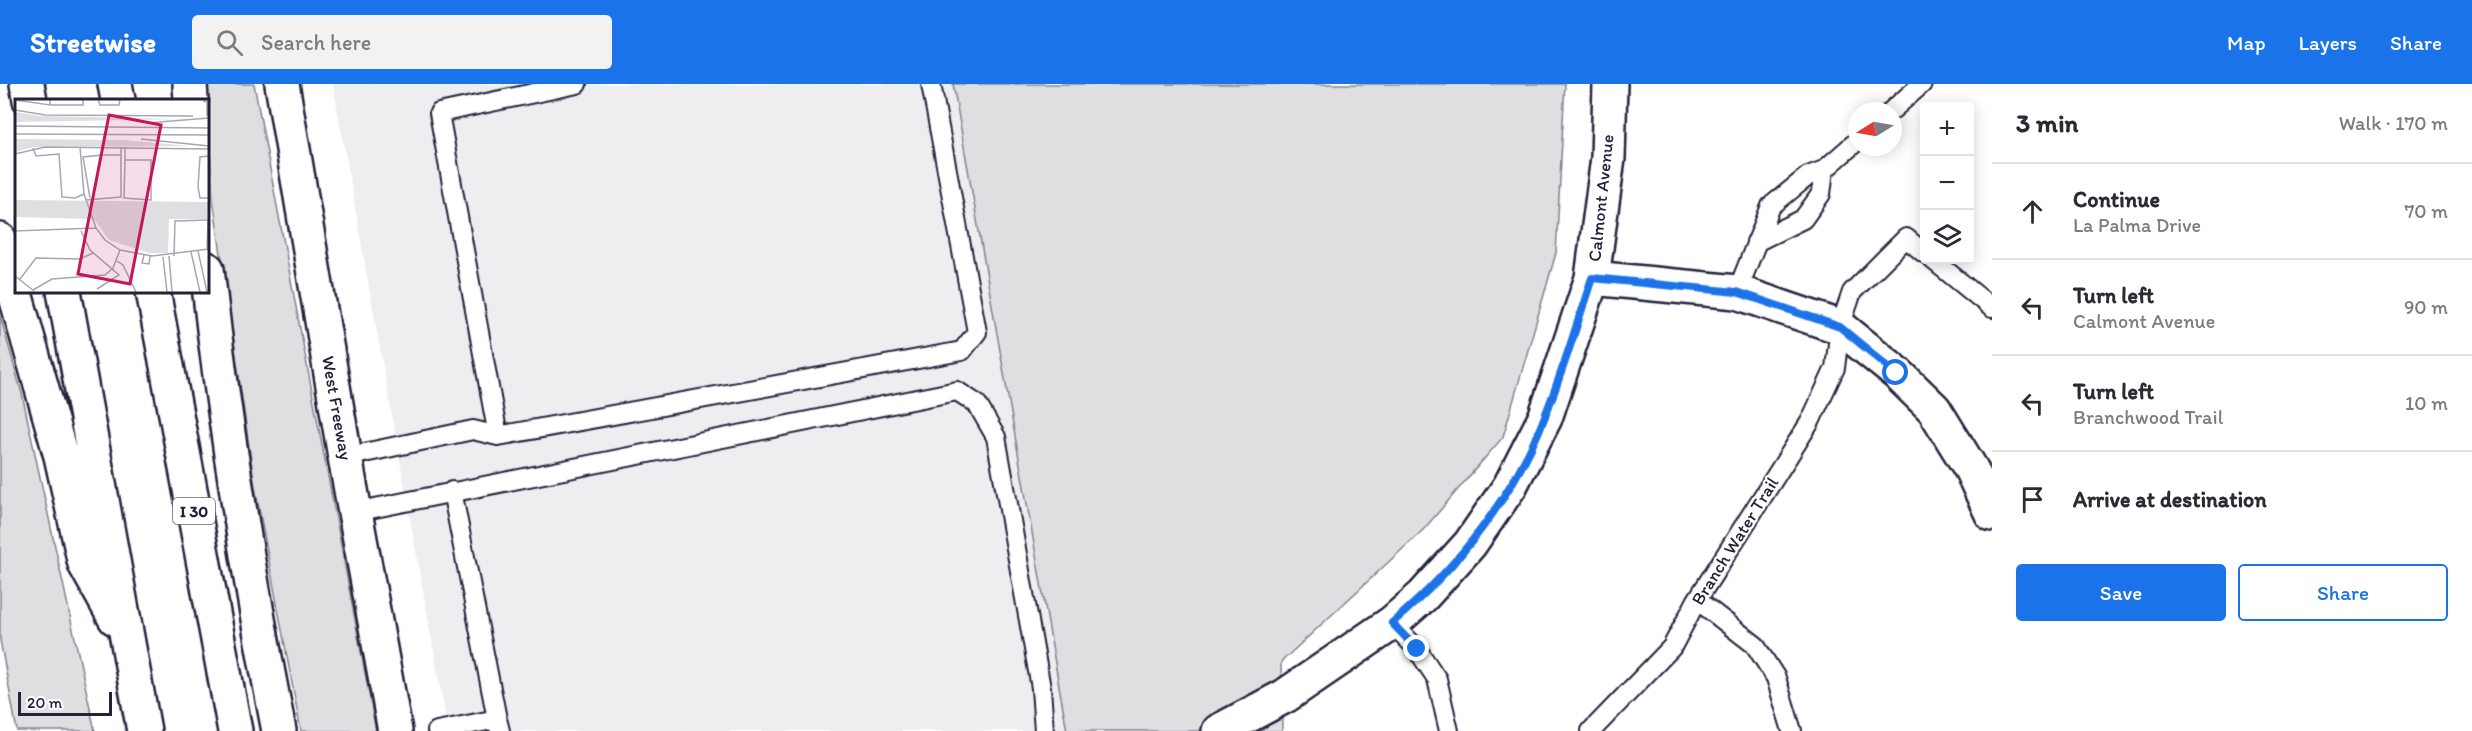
<!DOCTYPE html>
<html lang="en">
<head>
<meta charset="utf-8">
<style>
	body { margin:0; font-family:Itim,sans-serif; background:#f2f2f3; color:#2b2b33 }
	.controls { position:absolute; right:18px; top:18px; display:grid; overflow:hidden; border-radius:6px; box-shadow:0 3px 15px #0003 }
	.controls button { width:54px; height:54px; display:grid; place-items:center; padding:0; border:0; border-bottom:2px solid #e1e1e2; background:#fff; color:#2b2b33; font:30px sans-serif }
	.compass { position:absolute; left:1848px; top:18px; width:54px; height:54px; border-radius:50%; background:#fff; box-shadow:0 3px 15px #0003; rotate:259deg }
	.scale { position:absolute; left:18px; bottom:15px; width:94px; box-sizing:border-box; padding-left:6px; border:3px solid #22223b; border-top:0; font-size:16px; line-height:21px; white-space:nowrap; color:#22223b; -webkit-text-stroke:4px #fff; paint-order:stroke }
	.stop { position:absolute; width:18px; height:18px; margin:-14px; border:4px solid #1a73e8; border-radius:50%; background:#fff }
	.stop.end { background:#1a73e8; border-color:#fff; box-shadow:0 2px 6px #0008 }
	.list { margin:0; padding:0; list-style:none }
	h2 { display:flex; justify-content:space-between; align-items:center; height:78px; margin:0; padding:0 24px; font-size:26px }
	h2 small { font-size:20px; font-weight:400; color:#7c7c81 }
	.list li { display:grid; grid-template-columns:39px 1fr auto; gap:18px; align-items:center; box-sizing:border-box; height:96px; padding:0 24px; border-top:2px solid #e1e1e2 }
	.list b { display:block; font-size:22px; white-space:nowrap }
	.list p { margin:0; font-size:20px; white-space:nowrap; color:#7c7c81 }
	.list em { font-size:20px; font-style:normal; color:#7c7c81 }
	.actions { display:flex; gap:12px; padding:18px 24px }
	.actions a { flex:1; padding:14px 0; border:2px solid #1a73e8; border-radius:6px; text-align:center; font-size:21px; color:#1a73e8 }
	.actions .main { background:#1a73e8; color:#fff }
	.icon { flex:none; width:33px; height:33px; fill:none; stroke:currentColor; stroke-width:2; stroke-linecap:round; stroke-linejoin:round }
	.map { position:relative; flex:none; width:1992px; height:647px; overflow:hidden }
	header { display:flex; align-items:center; gap:36px; box-sizing:border-box; height:84px; padding:0 30px; background:#1a73e8; color:#fff }
	header strong { font-size:28px }
	nav { display:flex; gap:33px; margin-inline-start:auto; font-size:21px }
	.search { width:420px; height:54px; background:#f2f2f3; display:flex; align-items:center; gap:15px; box-sizing:border-box; padding:0 21px; border-radius:6px; color:#7c7c81; font-size:22px }
	main { display:flex }
	aside { flex:1; background:#fff }
	.map>svg:first-child { display:block }
	.built { fill:#eeeef1 }
	.green { fill:#dfdfe2; stroke:#80808e; stroke-width:1.5 }
	.lines { fill:none; stroke-linecap:round; stroke-linejoin:round }
	.lane-casing { stroke:#22223b; stroke-width:22 }
	.secondary-casing { stroke:#22223b; stroke-width:38 }
	.highway-casing { stroke:#22223b; stroke-width:38 }
	.lane { stroke:#fff; stroke-width:18 }
	.secondary { stroke:#fff; stroke-width:33 }
	.highway { stroke:#fff; stroke-width:33 }
	.route { stroke:#1a73e8; stroke-width:8 }
	.labels { text-anchor:middle; stroke-width:4.5; stroke-linejoin:round; paint-order:stroke }
	.shield { fill:#fff; stroke:#646476; stroke-width:1.5 }
	.shield-label { font-size:16px; font-weight:bold; fill:#22223b }
	.street-label { font-size:18px; fill:#22223b; stroke:#fff }
	.inset-road { fill:none; stroke:#a7a7b1; stroke-width:1.5 }
	.view { fill:#c2185b; fill-opacity:0.15; stroke:#c2185b; stroke-width:3 }
	.inset-edge { fill:none; stroke:#22223b; stroke-width:3 }
</style>
</head>
<body>
<header>
<strong>Streetwise</strong>
<div class="search"><svg class="icon" aria-label="search" viewBox="0 0 24 24"><circle cx="10" cy="10" r="6"/><path d="M15 15l6 6"/></svg>Search here</div>
<nav><a>Map</a><a>Layers</a><a>Share</a></nav>
</header>
<main>
<div class="map">
<svg width="1992" height="647" viewBox="0 0 1992 647">
	<rect width="100%" height="100%" fill="#fff"/>
	<filter id="ink" filterUnits="userSpaceOnUse"><feTurbulence type="fractalNoise" baseFrequency=".0167" numOctaves="2"/><feDisplacementMap in="SourceGraphic" scale="12" xChannelSelector="R" yChannelSelector="G"/><feConvolveMatrix kernelMatrix="1 2 1 2 8 2 1 2 1" color-interpolation-filters="sRGB"/></filter>
	<g filter="url(#ink)">
		<path class="built" d="M333,0H953L1067,647H448Z"/>
		<path class="green" d="M204,0H254L376,647H301L255,403L213,115L207,16Z
			M953,0H1565L1556,169L1503,353L1424,445L1281,578L1282,647H1067Z
			M0,231L22,310L95,647H17L0,556Z"/>
		<g class="lines">
			<defs>
				<path id="lane" d="M1891,27L1922,0
					M1756,158L1803,135L1821,110L1824,86
					M1933,176L1992,224
					M1737,208L1771,122L1808,92L1824,86L1857,57
					M498,352L439,29L577,0
					M345,373L473,346L498,352L962,267L977,248L931,0
					M452,407L497,635
					M355,428L957,307L977,320L996,353L1041,604L1044,647
					M1697,516L1755,561L1776,594L1792,647
					M1392,539L1417,565L1437,595L1449,647
					M437,647L497,635L500,647
					M1591,647L1672,563L1697,516L1810,338L1835,284L1840,243L1852,208L1906,154L1924,169"/>
				<path id="secondary" d="M282,0L345,373L395,647
					M1592,194L1737,208L1840,243L1897,289L1934,325L1971,385L1992,430
					M1219,647L1285,612L1392,539L1423,512L1470,460L1510,402L1545,334L1592,194L1608,74L1610,0"/>
				<path id="highway" d="M27,0L30,16
					M115,0L118,16
					M190,0L191,16
					M0,156L61,372L85,480L115,534
					M207,185C224,340 249,494 279,647
					M64,207L144,647
					M153,207L235,647"/>
			</defs>
			<use href="#lane" class="lane-casing"/>
			<use href="#secondary" class="secondary-casing"/>
			<use href="#highway" class="highway-casing"/>
			<use href="#lane" class="lane"/>
			<use href="#secondary" class="secondary"/>
			<use href="#highway" class="highway"/>
		</g>
	</g>
	<g class="lines" filter="url(#ink)">
		<path class="route" d="M1417,565L1392,539C1457,484 1514,412 1545,332C1563,287 1577,240 1592,194L1737,208L1840,243L1896,289"/>
	</g>
	<g class="labels">
		<rect class="shield" x="173" y="414" width="42" height="26" rx="4.5"/>
		<g class="shield-label">
			<text x="194" y="433">I 30</text>
		</g>
		<g class="street-label">
			<text transform="translate(1601 114) rotate(-84)" y="6">Calmont Avenue</text>
			<text transform="translate(337 324) rotate(80)" y="6">West Freeway</text>
			<text transform="translate(1735 457) rotate(-58)" y="6">Branch Water Trail</text>
		</g>
	</g>
	<g transform="translate(15 15)">
		<rect width="194" height="194" fill="#fff"/>
		<path d="M0,13L24,17L169,20L0,23ZM0,40L109,41L174,47L18,48L0,53ZM0,101L193,103V120H154L153,154H134L94,141L79,120L0,118Z" fill="#dfdfe2"/>
		<path class="inset-road" d="M83,0L85,6H104L105,0M0,1L35,6V0M188,2L192,3V17M35,6H68V0M0,11L30,16L178,17M132,24L194,19M0,27L194,29M0,35L194,36M126,40L194,47M65,48L69,95L81,129L90,141L105,151L137,157L194,150M18,49L21,57L44,55L47,98L60,99L69,95M0,55L30,48L193,50M87,56H106M194,57L185,58L183,88L185,99H194M110,61H136V101L109,99L110,61V48M75,99L68,58L87,56V48M71,101L106,98V48M0,132L81,129M66,132L75,151L104,176L82,190M192,150L193,121M183,152L192,193M176,153L185,193M129,156L127,164L134,165L135,157M154,157L157,193M159,157L160,122L194,121M148,158L152,193M102,162L108,166L121,193M0,177L19,192M5,180L21,159L65,160L78,154M18,191L37,180L90,176L98,169L105,151"/>
		<path class="view" d="M94,16L146,26L115,185L63,175Z"/>
		<rect width="194" height="194" class="inset-edge"/>
	</g>
</svg>
<div class="controls">
<button>+</button>
<button>−</button>
<button><svg class="icon" aria-label="layers" viewBox="0 0 24 24"><path d="M12 4l9 5-9 5-9-5zM3 14l9 5 9-5"/></svg></button>
</div>
<svg class="compass" viewBox="-18 -18 36 36"><path d="M0-13l5 13h-10z" fill="#e53935"/><path d="M0 13l5-13h-10z" fill="#7c7c81"/></svg>
<div class="scale">20 m</div>
<div class="stop" style="left:1896px;top:289px"></div>
<div class="stop end" style="left:1417px;top:565px"></div>
</div>
<aside>
<h2>3 min<small>Walk · 170 m</small></h2>
<ul class="list">
<li><svg class="icon" aria-label="ahead" viewBox="0 0 24 24"><path d="M12 20V5M6 11l6-6 6 6"/></svg><div><b>Continue</b><p>La Palma Drive</p></div><em>70 m</em></li>
<li><svg class="icon" aria-label="left" viewBox="0 0 24 24"><path d="M17 20v-9H6M10 6l-5 5 5 5"/></svg><div><b>Turn left</b><p>Calmont Avenue</p></div><em>90 m</em></li>
<li><svg class="icon" aria-label="left" viewBox="0 0 24 24"><path d="M17 20v-9H6M10 6l-5 5 5 5"/></svg><div><b>Turn left</b><p>Branchwood Trail</p></div><em>10 m</em></li>
<li><svg class="icon" aria-label="arrive" viewBox="0 0 24 24"><path d="M6 21V4h12l-3 4 3 4H6"/></svg><div><b>Arrive at destination</b></div></li>
</ul>
<div class="actions"><a class="main">Save</a><a>Share</a></div>
</aside>
</main>
</body>
</html>
